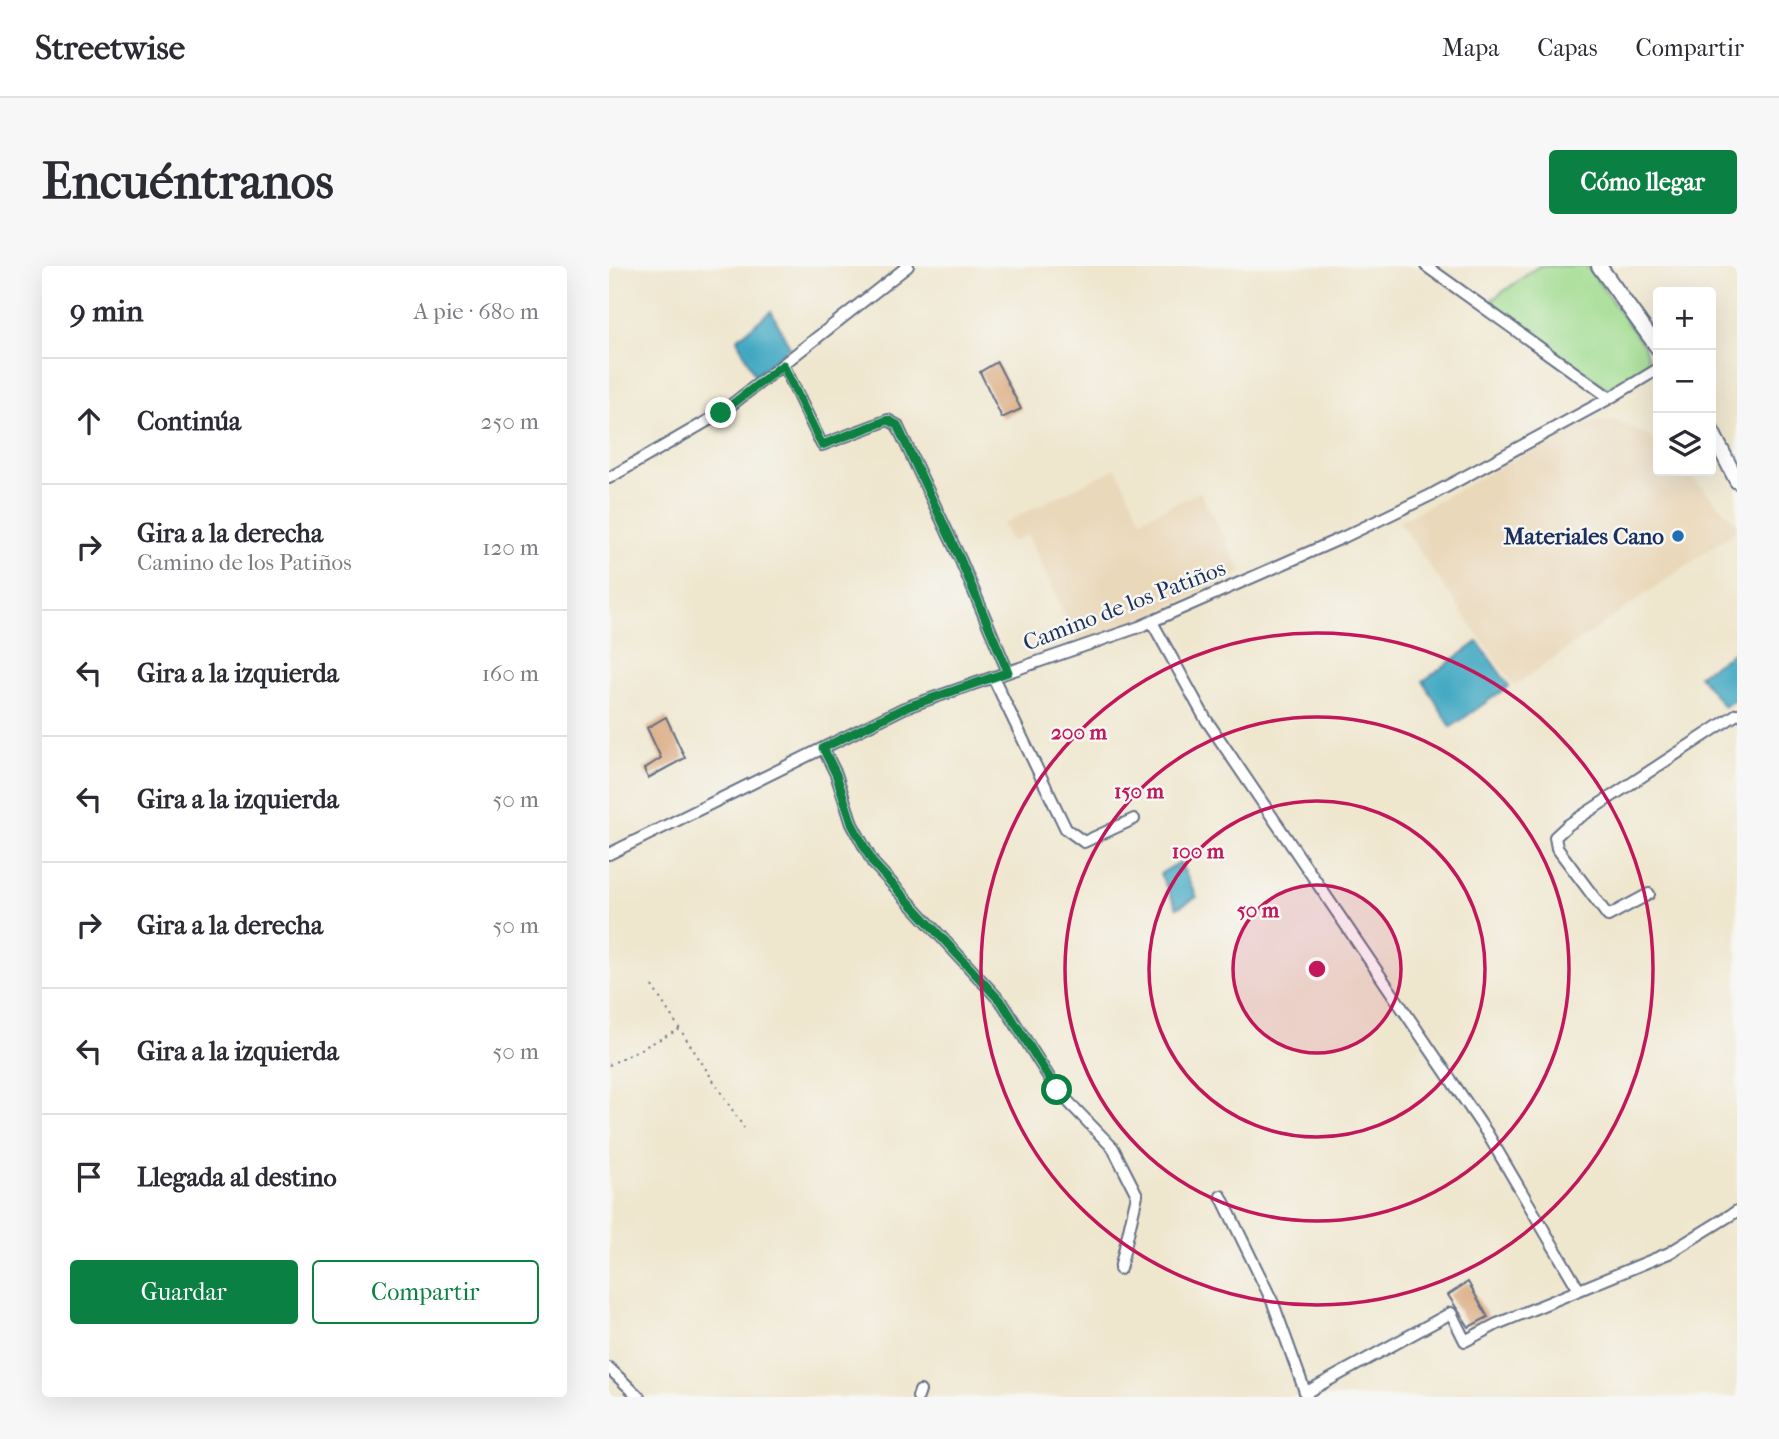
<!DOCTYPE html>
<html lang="es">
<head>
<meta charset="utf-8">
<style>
	body { margin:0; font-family:"IM FELL French Canon",serif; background:#f7f7f7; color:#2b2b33 }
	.controls { position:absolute; right:21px; top:21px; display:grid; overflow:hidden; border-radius:7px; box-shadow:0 7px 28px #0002 }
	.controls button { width:63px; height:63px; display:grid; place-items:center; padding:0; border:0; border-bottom:2px solid #e1e1e2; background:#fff; color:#2b2b33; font:35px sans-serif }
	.stop { position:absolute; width:21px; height:21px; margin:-16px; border:5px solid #0b8043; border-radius:50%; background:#fff }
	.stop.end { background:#0b8043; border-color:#fff; box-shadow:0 2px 7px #0008 }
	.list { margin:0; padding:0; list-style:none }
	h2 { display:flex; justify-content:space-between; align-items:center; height:91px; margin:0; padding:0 28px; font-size:30px }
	h2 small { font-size:23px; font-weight:400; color:#7c7c81 }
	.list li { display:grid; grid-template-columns:46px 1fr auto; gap:21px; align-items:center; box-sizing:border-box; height:126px; padding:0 28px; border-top:2px solid #e1e1e2 }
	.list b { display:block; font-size:26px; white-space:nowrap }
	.list p { margin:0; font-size:23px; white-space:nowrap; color:#7c7c81 }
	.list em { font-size:23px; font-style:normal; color:#7c7c81 }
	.actions { display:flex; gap:14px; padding:21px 28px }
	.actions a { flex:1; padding:16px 0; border:2px solid #0b8043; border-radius:7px; text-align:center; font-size:24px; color:#0b8043 }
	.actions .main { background:#0b8043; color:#fff }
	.icon { flex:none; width:38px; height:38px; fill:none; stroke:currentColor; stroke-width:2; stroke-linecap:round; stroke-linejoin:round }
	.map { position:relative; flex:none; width:1128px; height:1131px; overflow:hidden; border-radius:7px }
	header { display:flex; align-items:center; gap:42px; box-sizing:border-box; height:98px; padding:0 35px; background:#fff; border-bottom:2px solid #e1e1e2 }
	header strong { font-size:33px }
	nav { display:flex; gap:38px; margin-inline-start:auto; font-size:24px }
	.intro { display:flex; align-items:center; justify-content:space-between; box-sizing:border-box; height:168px; padding:0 42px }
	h1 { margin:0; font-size:49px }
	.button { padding:18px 32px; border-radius:7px; background:#0b8043; color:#fff; font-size:24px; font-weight:700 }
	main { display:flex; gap:42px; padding:0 42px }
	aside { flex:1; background:#fff; border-radius:7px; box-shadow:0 7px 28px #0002 }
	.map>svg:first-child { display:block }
	.built { fill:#ead8ba }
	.green { fill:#a1dc90; stroke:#5e8677; stroke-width:2 }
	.water { fill:#42a8c2; stroke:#2e6c90; stroke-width:2 }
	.building { fill:#d8a173 }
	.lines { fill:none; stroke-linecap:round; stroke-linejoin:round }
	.minor-casing { stroke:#656f85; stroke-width:14 }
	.major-casing { stroke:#656f85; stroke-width:18 }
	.path { stroke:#656f85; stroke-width:2; stroke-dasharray:2 5; stroke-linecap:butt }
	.minor { stroke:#fff; stroke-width:10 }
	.major { stroke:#fff; stroke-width:14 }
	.route { stroke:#0b8043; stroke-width:9 }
	.ring { fill:none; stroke:#c2185b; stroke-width:3.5 }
	.poi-dot { fill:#1f6fb2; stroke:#f6f6f2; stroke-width:2.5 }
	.labels { text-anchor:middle; stroke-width:5; stroke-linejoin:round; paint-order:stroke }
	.poi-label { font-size:23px; font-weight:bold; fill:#1b2f5e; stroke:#f6f6f2; text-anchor:end }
	.street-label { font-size:23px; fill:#1b2f5e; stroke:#f6f6f2 }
	.centre { fill:#c2185b; stroke:#f6f6f2; stroke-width:3.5 }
	.ring-label { font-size:21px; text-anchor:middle; font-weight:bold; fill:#c2185b; stroke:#f6f6f2; stroke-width:5; stroke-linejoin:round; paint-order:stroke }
</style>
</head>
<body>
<header>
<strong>Streetwise</strong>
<nav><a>Mapa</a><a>Capas</a><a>Compartir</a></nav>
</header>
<div class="intro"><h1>Encuéntranos</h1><a class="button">Cómo llegar</a></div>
<main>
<aside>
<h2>9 min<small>A pie · 680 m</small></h2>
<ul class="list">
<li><svg class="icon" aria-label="ahead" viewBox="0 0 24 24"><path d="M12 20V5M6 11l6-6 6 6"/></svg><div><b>Continúa</b></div><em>250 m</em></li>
<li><svg class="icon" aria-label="right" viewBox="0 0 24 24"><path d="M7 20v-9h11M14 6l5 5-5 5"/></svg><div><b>Gira a la derecha</b><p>Camino de los Patiños</p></div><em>120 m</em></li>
<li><svg class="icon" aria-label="left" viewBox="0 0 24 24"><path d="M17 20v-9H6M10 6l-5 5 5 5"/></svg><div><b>Gira a la izquierda</b></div><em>160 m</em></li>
<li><svg class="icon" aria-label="left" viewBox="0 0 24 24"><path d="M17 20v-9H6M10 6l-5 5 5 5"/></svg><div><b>Gira a la izquierda</b></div><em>50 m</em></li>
<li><svg class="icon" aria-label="right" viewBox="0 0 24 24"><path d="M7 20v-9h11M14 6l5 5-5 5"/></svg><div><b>Gira a la derecha</b></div><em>50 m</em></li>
<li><svg class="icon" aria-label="left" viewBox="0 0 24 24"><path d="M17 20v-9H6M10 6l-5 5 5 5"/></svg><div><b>Gira a la izquierda</b></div><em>50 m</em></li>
<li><svg class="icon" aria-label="arrive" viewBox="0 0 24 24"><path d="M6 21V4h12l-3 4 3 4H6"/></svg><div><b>Llegada al destino</b></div></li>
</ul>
<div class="actions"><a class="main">Guardar</a><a>Compartir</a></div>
</aside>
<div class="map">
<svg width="1128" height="1131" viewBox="0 0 1128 1131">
	<rect width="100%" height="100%" fill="#f6f6f2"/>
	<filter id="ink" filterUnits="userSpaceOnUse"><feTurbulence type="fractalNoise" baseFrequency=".0143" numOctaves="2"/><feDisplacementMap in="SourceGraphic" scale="14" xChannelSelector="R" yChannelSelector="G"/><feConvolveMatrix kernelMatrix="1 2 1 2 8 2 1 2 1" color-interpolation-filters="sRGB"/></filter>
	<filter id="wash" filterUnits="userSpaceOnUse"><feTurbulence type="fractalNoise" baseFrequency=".00686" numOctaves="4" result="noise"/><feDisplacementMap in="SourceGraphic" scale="28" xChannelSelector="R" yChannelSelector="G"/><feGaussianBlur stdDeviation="1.57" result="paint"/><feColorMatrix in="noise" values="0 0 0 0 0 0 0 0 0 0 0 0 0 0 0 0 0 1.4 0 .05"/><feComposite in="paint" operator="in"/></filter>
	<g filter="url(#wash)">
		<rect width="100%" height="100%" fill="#efe6ce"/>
		<path class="built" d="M989,155H1007L1038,169L1049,178V205H1077L1128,258V264L905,420L790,256L944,172Z
			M507,202L532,253L591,226L633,306L539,350L468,376L419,269L402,275L393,258Z"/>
		<path class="green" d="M930,0H978L1035,80L1039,92C1037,110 1012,126 995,121L880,36Z"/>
		<path class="water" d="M162,45L181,81L146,110L128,73Z
			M869,376L900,420L842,461L814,415Z
			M1128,384V432L1115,441L1090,409Z
			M571,596L588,631L568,642L551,608Z"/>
		<g id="blocks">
			<path class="building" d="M388,96L412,143L393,152L371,106Z
				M57,451L76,492L39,512L35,503L52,492L38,462Z
				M859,1016L879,1051L860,1061L839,1029Z"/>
		</g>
	</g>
	<g filter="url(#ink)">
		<use href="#blocks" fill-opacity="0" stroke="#656f85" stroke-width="2"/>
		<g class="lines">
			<defs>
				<path id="minor" d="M817,0L1001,132L1049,103
					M174,98L213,179L279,154L288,159L352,295L399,406
					M0,212L112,147L299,0
					M543,356L596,452L878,867L970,1024
					M384,411L457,563L475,576L525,553
					M214,482L227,508L243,558L264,597L394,738L448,824L504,882L528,929L511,1003
					M0,588L295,442L530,361L735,271L822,229L1001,132
					M1040,628L999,650L948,582L946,571L959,559L1128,448
					M612,930L664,1037L698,1131
					M0,1102L30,1131
					M696,1127L842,1047L856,1075L888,1058L1060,987L1128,945
					M309,1131L311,1125"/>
				<path id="major" d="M990,0L1049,82
					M1102,164L1128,215"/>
			</defs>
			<use href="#minor" class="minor-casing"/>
			<use href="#major" class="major-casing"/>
			<path class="path" d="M43,720L135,862
				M0,799L71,763"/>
			<use href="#minor" class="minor"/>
			<use href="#major" class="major"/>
		</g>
	</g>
	<g class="lines" filter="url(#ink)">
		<path class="route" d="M112,147L174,99L213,179L279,154L288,159L352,295L399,406L295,442L214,482L227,508L243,558L264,597L394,738L448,824"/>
	</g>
	<circle cx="708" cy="703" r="84" fill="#c2185b" fill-opacity=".12"/>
	<g class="ring">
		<circle cx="708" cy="703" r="84"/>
		<circle cx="708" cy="703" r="168"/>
		<circle cx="708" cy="703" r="252"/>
		<circle cx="708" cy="703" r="336"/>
	</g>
	<circle class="poi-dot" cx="1069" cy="270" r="7"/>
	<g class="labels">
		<g class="poi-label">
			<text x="1055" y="278">Materiales Cano</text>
		</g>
		<g class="street-label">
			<text transform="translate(515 339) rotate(-21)" y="8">Camino de los Patiños</text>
		</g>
	</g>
	<circle cx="708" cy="703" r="10" class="centre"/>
	<g class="ring-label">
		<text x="470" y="473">200 m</text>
		<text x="530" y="532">150 m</text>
		<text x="589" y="592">100 m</text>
		<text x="649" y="651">50 m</text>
	</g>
</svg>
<div class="controls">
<button>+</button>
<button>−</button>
<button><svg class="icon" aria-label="layers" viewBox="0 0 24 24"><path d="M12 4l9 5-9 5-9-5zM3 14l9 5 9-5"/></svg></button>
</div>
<div class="stop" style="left:448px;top:824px"></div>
<div class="stop end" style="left:112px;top:147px"></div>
</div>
</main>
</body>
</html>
